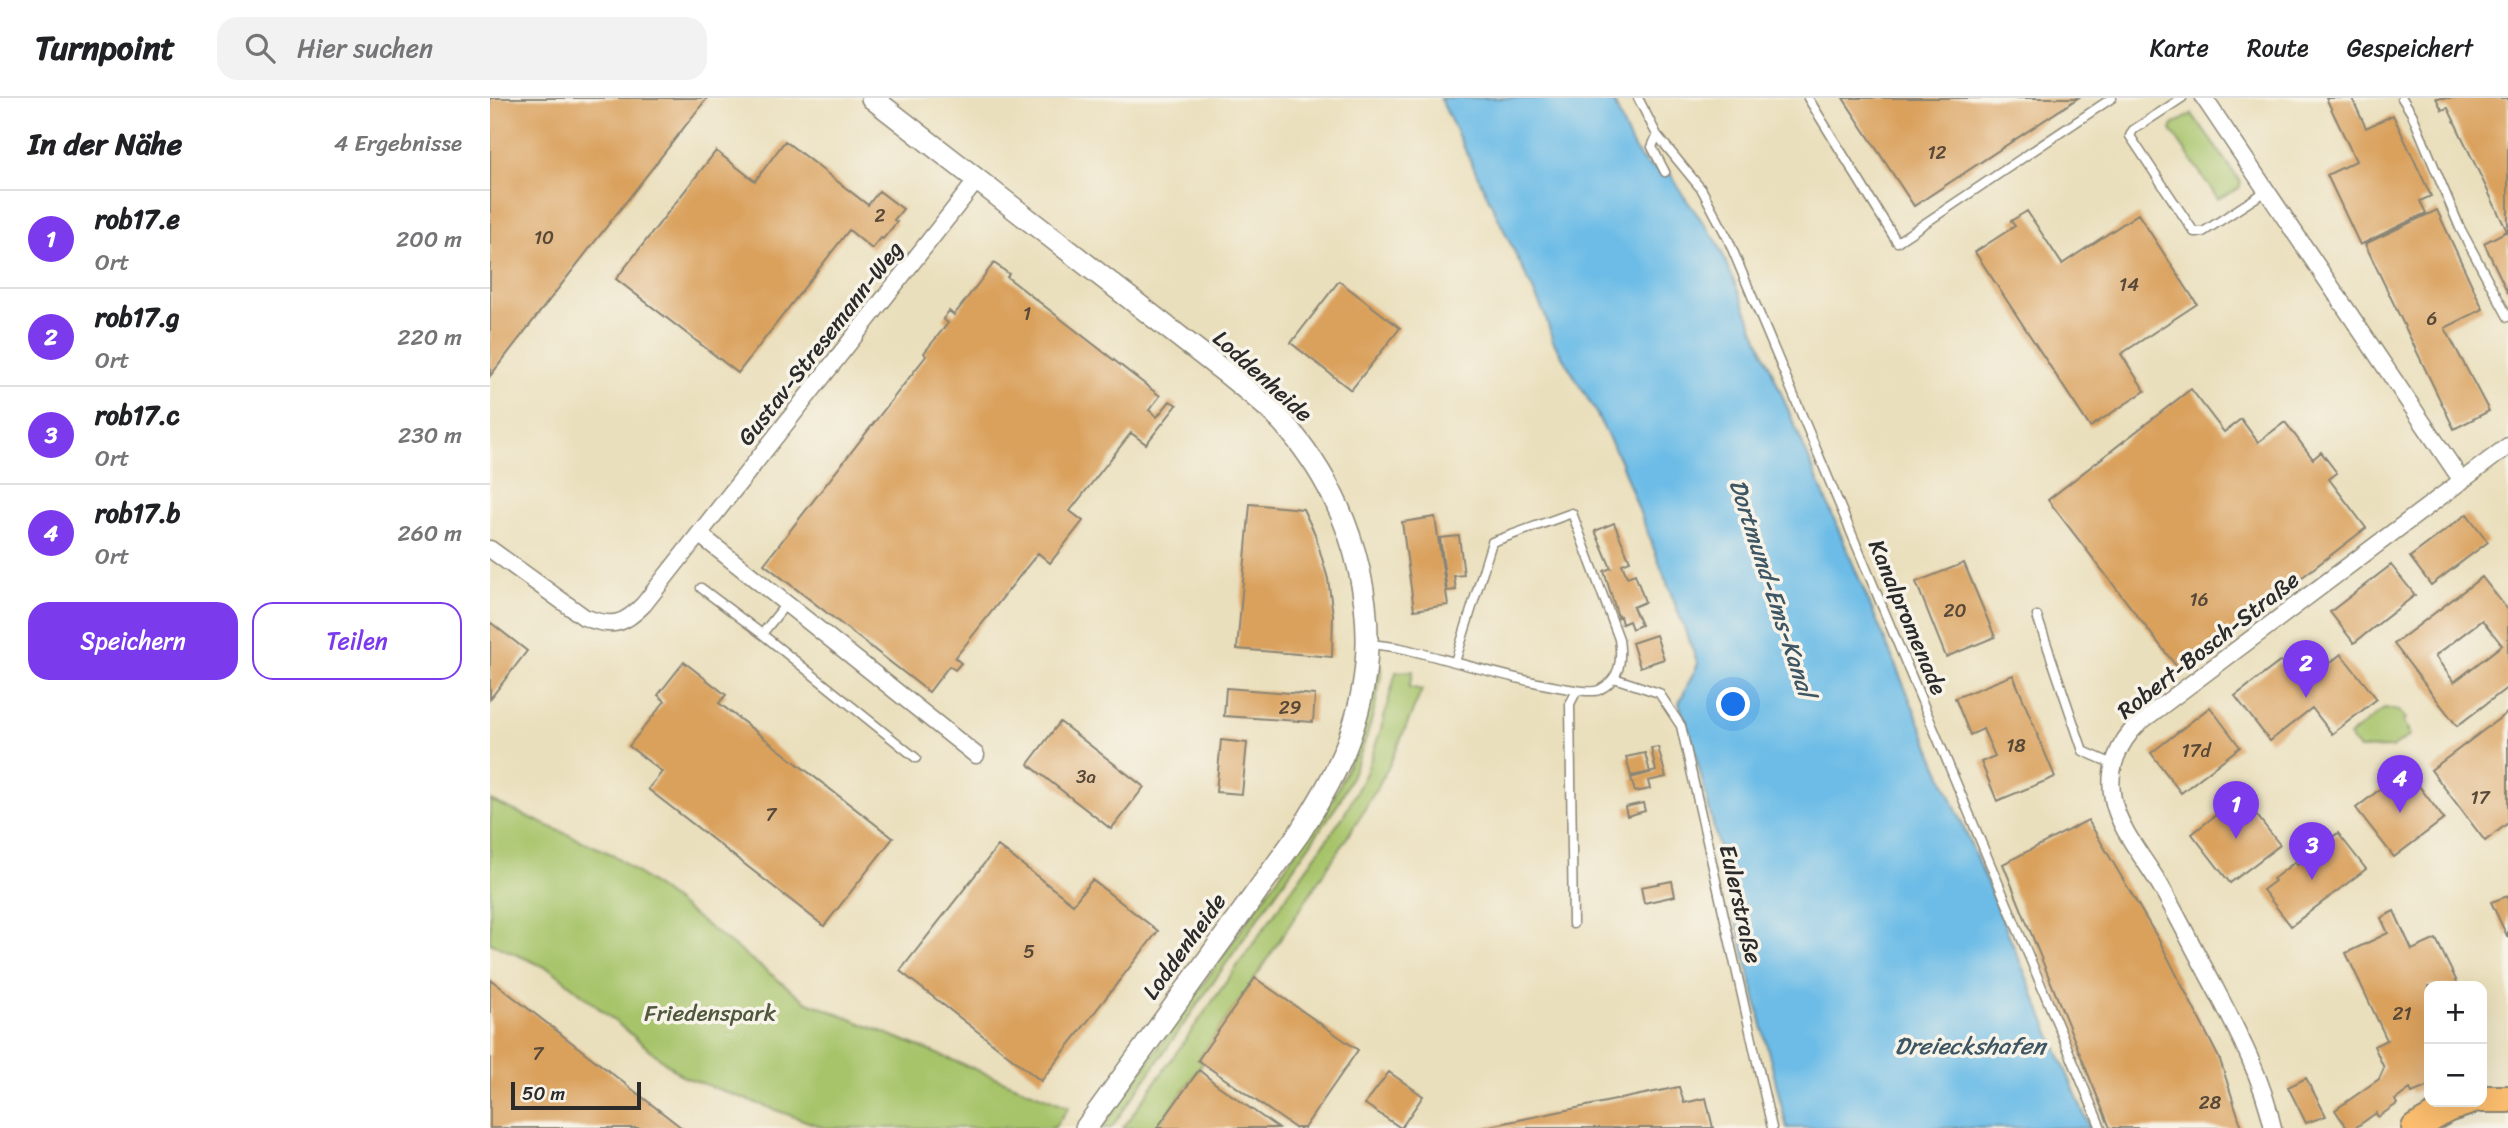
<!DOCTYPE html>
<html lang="de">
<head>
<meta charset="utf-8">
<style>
	body { margin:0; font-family:Sriracha,sans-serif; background:#f2f2f2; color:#202124 }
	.controls { position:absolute; right:21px; bottom:21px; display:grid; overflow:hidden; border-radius:14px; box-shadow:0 7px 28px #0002 }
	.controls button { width:63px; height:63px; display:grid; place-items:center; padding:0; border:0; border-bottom:2px solid #e0e0e0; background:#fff; color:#202124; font:35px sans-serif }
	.scale { position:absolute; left:21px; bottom:18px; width:130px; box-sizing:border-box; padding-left:7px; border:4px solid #2b2b2b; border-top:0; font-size:19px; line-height:24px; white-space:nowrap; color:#2b2b2b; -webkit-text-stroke:5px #f7f3e8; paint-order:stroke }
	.you { position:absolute; left:1244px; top:607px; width:24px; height:24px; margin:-18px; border:5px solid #fff; border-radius:50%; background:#1a73e8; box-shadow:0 0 0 10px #1a73e833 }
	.badge { display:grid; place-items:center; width:46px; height:46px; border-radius:50%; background:#7c3aed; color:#fff; font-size:23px; font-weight:700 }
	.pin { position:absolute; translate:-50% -58px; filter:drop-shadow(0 2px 4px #0008) }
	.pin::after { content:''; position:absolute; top:37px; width:24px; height:21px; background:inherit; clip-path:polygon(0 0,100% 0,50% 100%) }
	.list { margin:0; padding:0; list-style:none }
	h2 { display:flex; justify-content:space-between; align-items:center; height:91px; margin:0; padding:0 28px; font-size:30px }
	h2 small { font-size:23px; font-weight:400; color:#757577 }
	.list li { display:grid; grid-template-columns:46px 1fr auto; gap:21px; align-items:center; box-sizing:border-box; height:98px; padding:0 28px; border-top:2px solid #e0e0e0 }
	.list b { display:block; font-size:26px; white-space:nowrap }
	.list p { margin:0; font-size:23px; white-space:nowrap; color:#757577 }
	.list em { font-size:23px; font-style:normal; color:#757577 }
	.actions { display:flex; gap:14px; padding:21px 28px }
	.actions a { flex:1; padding:16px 0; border:2px solid #7c3aed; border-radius:21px; text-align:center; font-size:24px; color:#7c3aed }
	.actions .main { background:#7c3aed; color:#fff }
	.icon { flex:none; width:38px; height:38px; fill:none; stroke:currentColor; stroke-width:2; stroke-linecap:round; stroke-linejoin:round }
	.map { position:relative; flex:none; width:2018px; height:1030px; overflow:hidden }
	header { display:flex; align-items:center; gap:42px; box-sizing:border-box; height:98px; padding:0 35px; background:#fff; border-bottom:2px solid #e0e0e0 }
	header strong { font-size:33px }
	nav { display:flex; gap:38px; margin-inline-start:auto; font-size:24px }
	.search { width:490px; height:63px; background:#f2f2f2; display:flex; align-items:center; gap:18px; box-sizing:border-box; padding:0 24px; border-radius:21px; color:#757577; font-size:26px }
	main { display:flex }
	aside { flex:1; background:#fff }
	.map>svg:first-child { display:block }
	.green { fill:#a7c46b; stroke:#69784b; stroke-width:2 }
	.water { fill:#6cbce7; stroke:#4c7489; stroke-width:2 }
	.building { fill:#daa15d; fill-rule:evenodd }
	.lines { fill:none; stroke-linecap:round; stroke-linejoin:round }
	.service-casing { stroke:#8a8574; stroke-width:11 }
	.minor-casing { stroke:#8a8574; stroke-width:19 }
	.tertiary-casing { stroke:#8a8574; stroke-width:24 }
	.trunk-casing { stroke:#8a8574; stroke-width:30 }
	.service { stroke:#fff; stroke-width:8 }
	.minor { stroke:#fff; stroke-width:16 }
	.tertiary { stroke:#fff; stroke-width:21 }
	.trunk { stroke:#fbbd6e; stroke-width:26 }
	.labels { text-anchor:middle; stroke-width:7; stroke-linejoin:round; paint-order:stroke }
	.number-label { font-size:19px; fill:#574838 }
	.street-label { font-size:23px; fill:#2b2b2b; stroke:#f7f3e8 }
	.park-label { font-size:23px; fill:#50593e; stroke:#f7f3e8 }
	.water-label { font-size:24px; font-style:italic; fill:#3e5663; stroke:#f7f3e8 }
</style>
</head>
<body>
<header>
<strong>Turnpoint</strong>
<div class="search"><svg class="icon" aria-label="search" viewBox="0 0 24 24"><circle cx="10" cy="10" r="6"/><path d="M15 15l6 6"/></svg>Hier suchen</div>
<nav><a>Karte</a><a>Route</a><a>Gespeichert</a></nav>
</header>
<main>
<aside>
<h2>In der Nähe<small>4 Ergebnisse</small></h2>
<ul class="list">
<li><span class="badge">1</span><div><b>rob17.e</b><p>Ort</p></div><em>200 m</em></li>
<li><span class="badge">2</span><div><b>rob17.g</b><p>Ort</p></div><em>220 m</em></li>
<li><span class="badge">3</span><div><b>rob17.c</b><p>Ort</p></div><em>230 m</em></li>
<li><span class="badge">4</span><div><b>rob17.b</b><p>Ort</p></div><em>260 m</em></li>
</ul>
<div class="actions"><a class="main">Speichern</a><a>Teilen</a></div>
</aside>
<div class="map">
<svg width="2018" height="1030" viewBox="0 0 2018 1030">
	<rect width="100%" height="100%" fill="#f7f3e8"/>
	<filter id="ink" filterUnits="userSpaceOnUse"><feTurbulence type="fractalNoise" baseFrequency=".0143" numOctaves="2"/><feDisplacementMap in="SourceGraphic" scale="14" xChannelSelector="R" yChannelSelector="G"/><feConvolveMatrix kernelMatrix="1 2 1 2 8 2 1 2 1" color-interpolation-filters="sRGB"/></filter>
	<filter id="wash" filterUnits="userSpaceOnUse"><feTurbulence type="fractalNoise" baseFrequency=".00686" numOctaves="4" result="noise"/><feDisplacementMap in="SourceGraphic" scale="28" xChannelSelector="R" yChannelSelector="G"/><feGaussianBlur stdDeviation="1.57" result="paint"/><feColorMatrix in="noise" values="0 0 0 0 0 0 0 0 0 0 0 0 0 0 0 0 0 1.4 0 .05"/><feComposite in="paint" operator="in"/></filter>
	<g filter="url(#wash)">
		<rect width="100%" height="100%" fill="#eadfbc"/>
		<path class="green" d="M1702,16L1751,85L1749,90L1728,101L1681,32L1683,27Z
			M892,567C887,617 871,661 848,706L621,1030H612L843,701L869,643L885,578Z
			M923,573L919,589L932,592L898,670L869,721L765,880L708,962L713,965L667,1030H633L854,717L876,675L891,631L906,574Z
			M1895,610L1909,613L1916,621L1913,624L1919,632L1917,633L1920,637L1902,650L1869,651L1859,638Z
			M0,702L124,757L316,903L579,1009L564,1030H335L192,978L62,872L0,845Z"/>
		<path class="water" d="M950,0H1122C1134,24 1144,76 1179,73L1193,97L1228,145L1600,1030H1297L1205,653L1189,605L1208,566L1129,360L1104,311L1063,243L1055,217Z"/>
		<g id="blocks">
			<path class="building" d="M0,0H217L0,278Z
				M1353,0H1588L1424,108Z
				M1836,0H1862L1876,30L1903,17L1941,98L1930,103L1936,115L1870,147L1837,77L1866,63Z
				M1946,0H2018V195L1994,145L2017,133L1958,10L1952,12Z
				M295,43L378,107L389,93L413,111L404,122L407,124L393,141L391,140L382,151L359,132L248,275L126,181L226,53L265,83Z
				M1947,112L1993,211L1955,230L1999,313L1964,331L1875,146Z
				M1537,113L1572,166L1648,116L1707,206L1631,256L1655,293L1600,329L1485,154L1525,128L1521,123Z
				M504,165L519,176L517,179L670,298L659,312L667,319L680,303L687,307L656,346L641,335L580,413L593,423L560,465L548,455L465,560L471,565L465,572L459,568L439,594L274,466L436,258L434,255L458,225L453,221L459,213L464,217Z
				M849,183L910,230L861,292L801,245Z
				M1701,291L1734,334L1751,321L1768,344L1795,324L1823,361L1831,354L1847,375L1839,381L1876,430L1690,573L1558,402Z
				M760,406L813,411L825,436L838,481L843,516L842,559L747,551Z
				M1977,416L1998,444L1941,487L1920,459Z
				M945,419L958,507L924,512L912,424Z
				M1124,425L1140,463L1132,466L1137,479L1145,476L1155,504L1143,509L1151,527L1142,531L1139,523L1132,526L1130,518L1128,519L1114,473L1121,470L1105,433Z
				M969,438L974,477L964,478L966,492L957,493L950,440Z
				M1474,465L1505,539L1456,559L1426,484Z
				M1901,467L1925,497L1864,545L1840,514Z
				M1992,479L2018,512V589L1967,628L1904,546ZM1992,522L2012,547L1964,584L1945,558Z
				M0,524L37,553L0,601Z
				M1166,537L1174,561L1150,569L1142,545Z
				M1851,556L1887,601L1842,636L1822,610L1780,643L1745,598L1791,563L1811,588Z
				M194,564L236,597L229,605L403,740L334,828L158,691L172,674L139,648L175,603L168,597Z
				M1523,577L1565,679L1507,703L1491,664L1505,658L1493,631L1480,637L1465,600Z
				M736,590L825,597L823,624L734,618Z
				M1720,609L1750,649L1691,695L1661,655Z
				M2018,614V725L1995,743L1941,672Z
				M570,624L654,689L621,731L538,666Z
				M731,642L757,645L752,696L726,694Z
				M1168,649L1176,679L1158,683L1160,691L1145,694L1141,680L1166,673L1161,650Z
				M1155,655L1160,674L1141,678L1136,659Z
				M1916,671L1954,721L1904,759L1866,710Z
				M1751,697L1790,747L1740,785L1702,736Z
				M1153,705L1155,713L1137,718L1135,709Z
				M1598,722L1670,844L1730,962L1752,1030H1620L1513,766Z
				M1848,735L1876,771L1801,828L1773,792L1785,783L1783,781L1805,764L1807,767L1815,760L1813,757L1835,741L1837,743Z
				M508,748L583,806L602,782L668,833L551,983L410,873Z
				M1182,783L1185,798L1154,805L1151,789Z
				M2018,798V840L2001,804Z
				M1904,813L1922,852L1946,841L1969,888H1939V988L1922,995L1920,991L1905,1002L1907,1006L1888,1019L1886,1015L1865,1030H1857L1845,1012L1889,981L1894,970L1884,948L1897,942L1856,855L1898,835L1891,820Z
				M765,880L868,952L814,1030H805L708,962Z
				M0,881L192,1030H0Z
				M709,972L726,986L788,1030H667Z
				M899,974L933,998L911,1030L875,1006Z
				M1816,980L1836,1018L1816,1025L1798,989Z
				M1189,989L1194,1005L1216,1000L1223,1030H990Z"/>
		</g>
	</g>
	<g filter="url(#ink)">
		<use href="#blocks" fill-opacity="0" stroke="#8a8574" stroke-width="2"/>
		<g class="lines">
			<defs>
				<path id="service" d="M1148,0L1167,37
					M1318,0L1407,144L1622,0
					M1692,0L1643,32L1640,38L1704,134H1713L1776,93
					M1912,0L1922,16L1970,130L2018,219
					M1175,74L1162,49L1167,37L1212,92L1238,141L1611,1030
					M211,490L272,536L426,660
					M1547,518L1593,653L1623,666
					M272,536L296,506
					M877,546C890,547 902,548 915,551C946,558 1089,601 1109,592C1131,581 1132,562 1129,541L1082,415L1002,444L965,564
					M1124,580L1169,595L1191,628L1282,1030
					M1083,826L1080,606L1086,594"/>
				<path id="minor" d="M1714,0L1972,383
					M209,436L486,657
					M0,451L94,519C122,530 134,527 154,506L487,82
					M1783,1030C1772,979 1748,934 1724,888C1707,857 1691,825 1674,794C1658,764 1630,735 1623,701C1617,672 1628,645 1649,625L2018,348"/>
				<path id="tertiary" d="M382,0L740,278C759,294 780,309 796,328C868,411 898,530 861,635C849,671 830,702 810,734L596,1030"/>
				<path id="trunk" d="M1992,1001H2018
					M1925,1030L1957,1011L1978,1004"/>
			</defs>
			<use href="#service" class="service-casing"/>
			<use href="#minor" class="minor-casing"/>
			<use href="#tertiary" class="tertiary-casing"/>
			<use href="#trunk" class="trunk-casing"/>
			<use href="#service" class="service"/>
			<use href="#minor" class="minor"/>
			<use href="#tertiary" class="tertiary"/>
			<use href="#trunk" class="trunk"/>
		</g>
	</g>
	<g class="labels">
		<g class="number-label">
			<text x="1447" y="61">12</text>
			<text x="390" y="124">2</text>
			<text x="54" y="146">10</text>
			<text x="1639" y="193">14</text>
			<text x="537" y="222">1</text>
			<text x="1942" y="227">6</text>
			<text x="1709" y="508">16</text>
			<text x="1465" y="519">20</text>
			<text x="800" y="616">29</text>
			<text x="1526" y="654">18</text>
			<text x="1706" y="659">17d</text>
			<text x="596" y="685">3a</text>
			<text x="1990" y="706">17</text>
			<text x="281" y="723">7</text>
			<text x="539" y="860">5</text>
			<text x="1912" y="922">21</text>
			<text x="48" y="962">7</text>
			<text x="1720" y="1011">28</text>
		</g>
		<g class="street-label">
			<text transform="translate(330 245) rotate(-52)" y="8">Gustav-Stresemann-Weg</text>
			<text transform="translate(773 278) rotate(42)" y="8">Loddenheide</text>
			<text transform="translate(1418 519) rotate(67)" y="8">Kanalpromenade</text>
			<text transform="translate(1718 547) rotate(-38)" y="8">Robert-Bosch-Straße</text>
			<text transform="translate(1251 806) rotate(77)" y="8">Eulerstraße</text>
			<text transform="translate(694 848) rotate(-54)" y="8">Loddenheide</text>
		</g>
		<g class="park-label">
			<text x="220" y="923">Friedenspark</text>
		</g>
		<g class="water-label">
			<text transform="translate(1282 490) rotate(72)" y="8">Dortmund-Ems-Kanal</text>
			<text x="1480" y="956">Dreieckshafen</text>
		</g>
	</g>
</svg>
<div class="controls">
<button>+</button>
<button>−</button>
</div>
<div class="scale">50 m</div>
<div class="you"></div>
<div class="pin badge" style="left:1746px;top:741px">1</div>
<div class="pin badge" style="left:1816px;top:600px">2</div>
<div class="pin badge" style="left:1822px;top:782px">3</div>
<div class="pin badge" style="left:1910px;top:715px">4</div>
</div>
</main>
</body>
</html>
